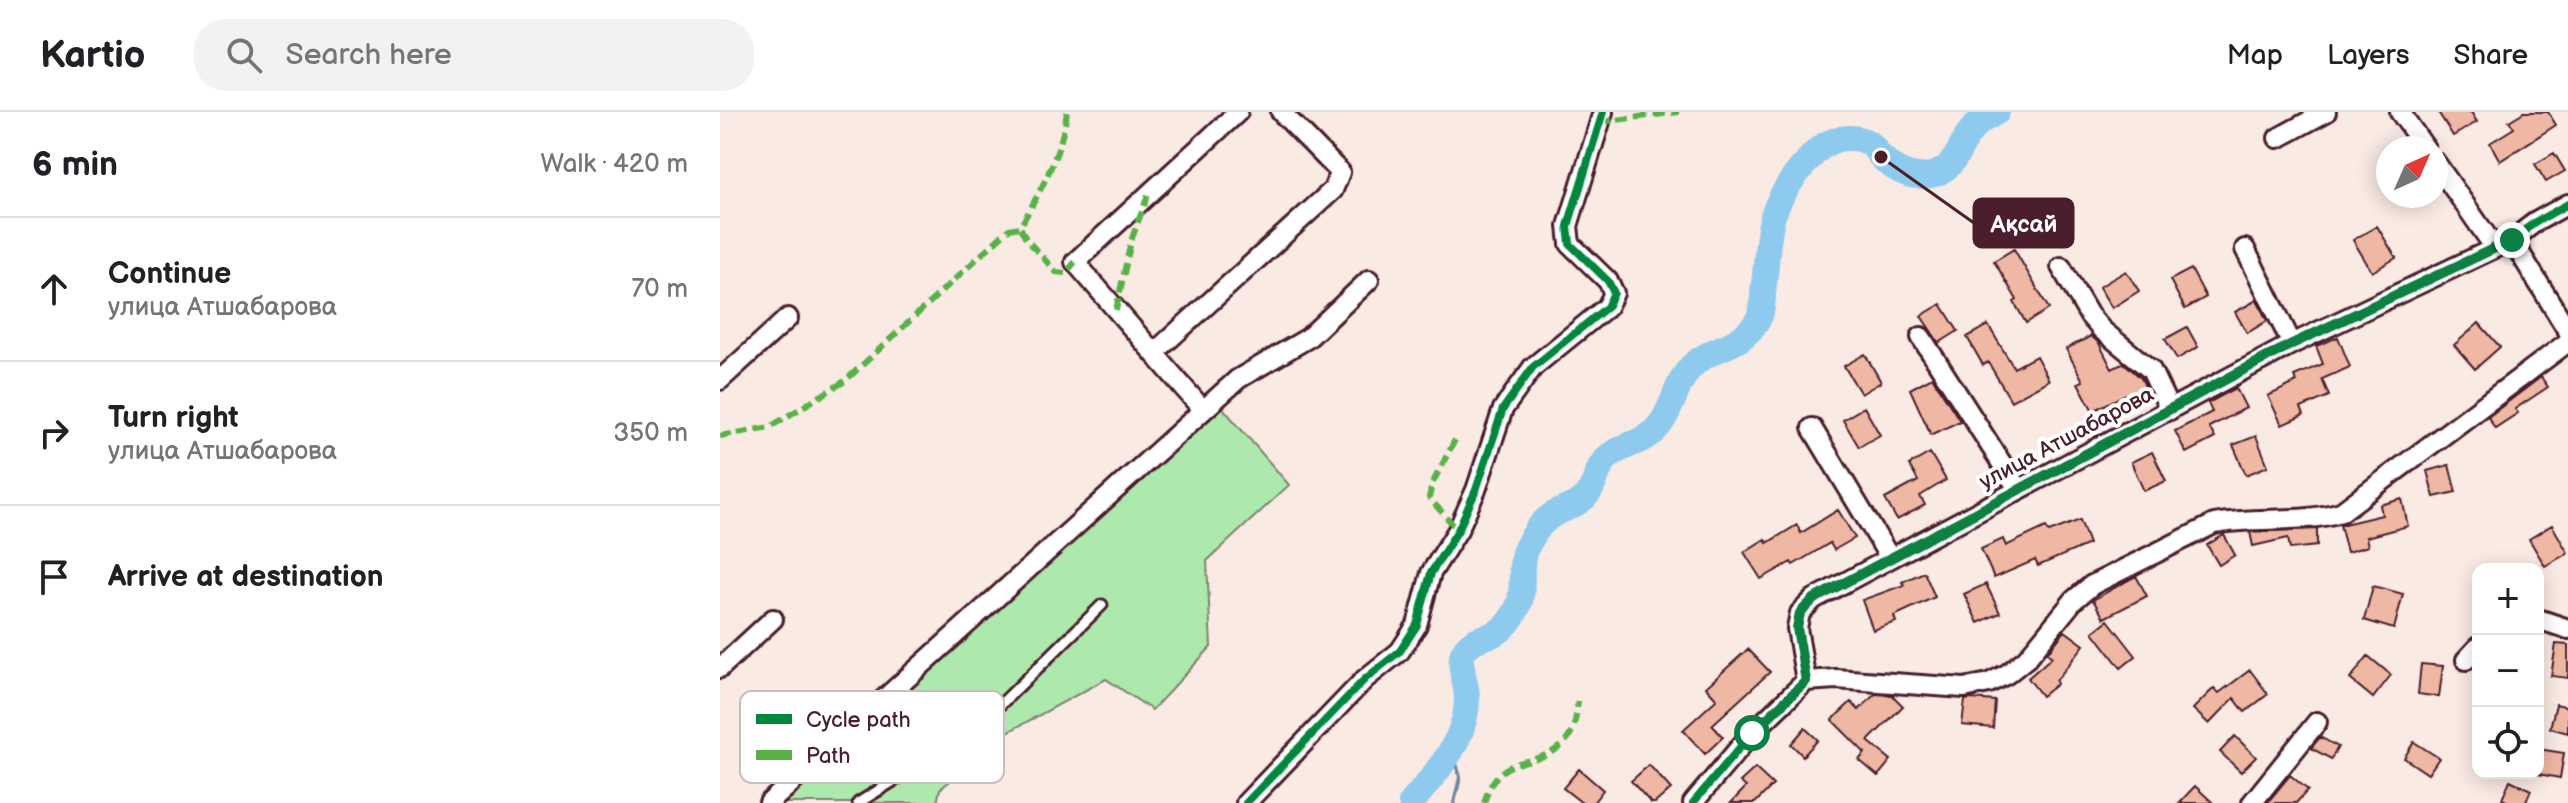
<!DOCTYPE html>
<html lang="en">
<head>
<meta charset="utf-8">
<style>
	body { margin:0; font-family:"Balsamiq Sans",sans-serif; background:#f2f2f2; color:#202124 }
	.controls { position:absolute; right:24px; bottom:24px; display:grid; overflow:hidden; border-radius:16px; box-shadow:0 4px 20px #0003 }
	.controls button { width:72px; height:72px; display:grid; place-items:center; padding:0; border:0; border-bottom:2px solid #e0e0e0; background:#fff; color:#202124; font:40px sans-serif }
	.compass { position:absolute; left:1656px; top:24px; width:72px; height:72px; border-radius:50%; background:#fff; box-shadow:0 4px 20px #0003; rotate:45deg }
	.stop { position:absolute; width:24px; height:24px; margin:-18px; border:6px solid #0b8043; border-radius:50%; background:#fff }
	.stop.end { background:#0b8043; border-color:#fff; box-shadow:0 2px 8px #0008 }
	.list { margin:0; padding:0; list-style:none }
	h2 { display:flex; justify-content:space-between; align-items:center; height:104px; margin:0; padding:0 32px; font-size:34px }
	h2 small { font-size:26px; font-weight:400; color:#757577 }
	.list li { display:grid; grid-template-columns:52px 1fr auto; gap:24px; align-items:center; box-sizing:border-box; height:144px; padding:0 32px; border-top:2px solid #e0e0e0 }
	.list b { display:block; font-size:30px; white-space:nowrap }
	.list p { margin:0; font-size:26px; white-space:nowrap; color:#757577 }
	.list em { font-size:26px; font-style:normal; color:#757577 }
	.icon { flex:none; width:44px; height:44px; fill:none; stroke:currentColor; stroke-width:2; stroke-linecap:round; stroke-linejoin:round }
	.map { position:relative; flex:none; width:1848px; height:691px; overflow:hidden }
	header { display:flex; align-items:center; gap:48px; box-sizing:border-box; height:112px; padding:0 40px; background:#fff; border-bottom:2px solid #e0e0e0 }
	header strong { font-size:38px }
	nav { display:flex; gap:44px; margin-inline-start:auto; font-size:28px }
	.search { width:560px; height:72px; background:#f2f2f2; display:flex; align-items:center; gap:20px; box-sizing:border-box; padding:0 28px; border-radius:32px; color:#757577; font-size:30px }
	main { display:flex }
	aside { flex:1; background:#fff }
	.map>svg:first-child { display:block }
	.green { fill:#ade8ad; stroke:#7c846c; stroke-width:2 }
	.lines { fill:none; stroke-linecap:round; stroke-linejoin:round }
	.stream { stroke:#7386a0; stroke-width:4 }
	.river { stroke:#8ecaee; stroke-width:26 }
	.building { fill:#efb8a4; stroke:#4a1f2b; stroke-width:2 }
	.lane-casing { stroke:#4a1f2b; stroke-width:15 }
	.street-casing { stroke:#4a1f2b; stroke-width:24 }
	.lane { stroke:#fff; stroke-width:9 }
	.street { stroke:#fff; stroke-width:18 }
	.quiet { stroke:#57b146; stroke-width:6; stroke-dasharray:12 6; stroke-linecap:butt }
	.cycleway-casing { stroke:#fff; stroke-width:13 }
	.cycleway { stroke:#00873e; stroke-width:8 }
	.route { stroke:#0b8043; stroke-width:10 }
	.labels { text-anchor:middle; stroke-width:8; stroke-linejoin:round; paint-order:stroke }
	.street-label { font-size:22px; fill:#4a1f2b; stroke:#fff }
	.key { fill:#fff; stroke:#c9bcbf; stroke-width:2 }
	.key-label { font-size:22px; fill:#4a1f2b }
	.leader { fill:none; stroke:#4a1f2b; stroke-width:3 }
	.callout-dot { fill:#4a1f2b; stroke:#fff; stroke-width:3 }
	.callout { fill:#4a1f2b; stroke:#4a1f2b; stroke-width:3 }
	.callout-label { font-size:24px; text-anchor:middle; font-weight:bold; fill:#fff }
</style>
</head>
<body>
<header>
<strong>Kartio</strong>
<div class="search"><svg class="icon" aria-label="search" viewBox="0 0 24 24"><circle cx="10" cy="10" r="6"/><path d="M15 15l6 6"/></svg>Search here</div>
<nav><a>Map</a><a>Layers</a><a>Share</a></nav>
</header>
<main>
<aside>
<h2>6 min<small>Walk · 420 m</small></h2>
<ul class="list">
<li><svg class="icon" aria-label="ahead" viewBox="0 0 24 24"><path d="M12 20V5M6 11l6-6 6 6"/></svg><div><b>Continue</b><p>улица Атшабарова</p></div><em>70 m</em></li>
<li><svg class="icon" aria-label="right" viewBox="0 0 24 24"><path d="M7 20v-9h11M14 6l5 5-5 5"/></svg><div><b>Turn right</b><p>улица Атшабарова</p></div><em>350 m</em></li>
<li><svg class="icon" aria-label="arrive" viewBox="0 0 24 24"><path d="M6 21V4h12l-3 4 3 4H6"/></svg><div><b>Arrive at destination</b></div></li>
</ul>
</aside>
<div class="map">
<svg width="1848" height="691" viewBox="0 0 1848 691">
	<rect width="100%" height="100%" fill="#faeae4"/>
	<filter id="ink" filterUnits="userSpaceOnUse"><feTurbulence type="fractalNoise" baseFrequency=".0125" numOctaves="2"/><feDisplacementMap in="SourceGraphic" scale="16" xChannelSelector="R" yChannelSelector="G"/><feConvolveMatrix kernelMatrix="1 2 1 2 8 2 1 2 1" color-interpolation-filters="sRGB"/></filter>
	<g filter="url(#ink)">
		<path class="green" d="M502,295L569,373L487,449L491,535L432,598L386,567L238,647L244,658L220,677L217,691H62Z"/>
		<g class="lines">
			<path class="stream" d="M732,638L740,665L734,691"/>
			<path class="river" d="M691,691C716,661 747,628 747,586C747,572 737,552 744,539C752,526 762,527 774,522C785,517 793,505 798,495C805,479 799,458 804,441C807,433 814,422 819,415C834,396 850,399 864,386C877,375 875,356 888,345C903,332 925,331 939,314C954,296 956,268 974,252C997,232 1018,238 1038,208C1044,197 1042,185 1044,172C1050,122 1044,103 1078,60C1086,51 1093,41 1103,34C1116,25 1135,23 1149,31C1154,34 1157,41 1161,45C1175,59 1194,69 1215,62C1239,54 1240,28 1256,13C1262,7 1271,4 1277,0"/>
		</g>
		<path class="building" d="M1718,0H1751L1757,10L1733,24Z
			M1804,0H1828L1836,13L1780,49L1770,31L1794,16L1789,9Z
			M1834,41L1845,59L1826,70L1815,52Z
			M1657,114L1676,146L1652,160L1633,128Z
			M1294,137L1329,197L1306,211L1294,190L1297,188L1274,149Z
			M1471,157L1486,185L1465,197L1450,168Z
			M1406,159L1419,179L1392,196L1379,175Z
			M1537,188L1547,209L1527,221L1515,200Z
			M1221,192L1238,219L1219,231L1201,204Z
			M1759,211L1780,235L1755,257L1734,233Z
			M1268,213L1294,256L1316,244L1329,268L1291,289L1268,250L1263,253L1247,225Z
			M1467,215L1478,235L1457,247L1445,227Z
			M1371,224L1379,231L1392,257L1404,251L1421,266L1426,276L1408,285L1406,282L1373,299L1358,271L1363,269L1346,237Z
			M1618,225L1630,255L1602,267L1609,284L1581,296L1584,303L1562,313L1548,284L1577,270L1574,264L1603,252L1596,234Z
			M1145,242L1161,270L1141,282L1124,254Z
			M1212,265L1240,309L1211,323L1190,277Z
			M1821,265L1828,275L1795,297L1798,301L1775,316L1768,305Z
			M1516,276L1526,296L1489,315L1495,326L1466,341L1455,319L1492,300L1488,291Z
			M1144,295L1160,323L1139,335L1123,308Z
			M1536,324L1548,354L1526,363L1513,333Z
			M1432,340L1446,369L1424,379L1411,350Z
			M1210,341L1226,368L1200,384L1205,393L1177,408L1165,387L1198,369L1189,353Z
			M1729,353L1736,380L1714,385L1707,359Z
			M1682,387L1688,414L1646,425L1648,434L1627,440L1620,413L1662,403L1660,393Z
			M1118,398L1135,426L1114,438L1110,431L1073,453L1071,450L1041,467L1024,440L1045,427L1047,431L1077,413L1081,421Z
			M1360,408L1369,432L1318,454L1315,448L1274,466L1261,437L1283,427L1286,434L1326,415L1329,420Z
			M1832,413L1848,441L1825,454L1809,427Z
			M1597,417V434L1570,437L1568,426L1533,434L1530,420Z
			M1504,423L1515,443L1499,453L1487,433Z
			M1204,460L1215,485L1174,504L1176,510L1153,518L1142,488L1184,473L1182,470Z
			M1416,464L1427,484L1384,506L1373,488Z
			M1266,472L1280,501L1258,511L1244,482Z
			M1653,474L1683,482L1674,517L1644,508Z
			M1388,508L1416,544L1401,556L1373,520Z
			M1345,519L1364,533L1336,569L1337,572L1322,584L1308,566L1332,545L1327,541Z
			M1836,532L1848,533V566L1831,564Z
			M1028,537L1050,560L992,613L1003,625L985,642L963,618L997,587L986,575Z
			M1648,544L1671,563L1653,586L1630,567Z
			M1701,552L1723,554L1719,585L1698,582Z
			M1530,558L1548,582L1525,600L1514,586L1489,612L1473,597L1494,576L1499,581Z
			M1155,582L1172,583L1183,594L1148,629L1171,648L1158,664L1139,648L1145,641L1112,608L1131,590L1139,598Z
			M1251,587L1275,589L1273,616L1242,613L1245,588Z
			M1836,592L1848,595V621L1830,616Z
			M1085,616L1098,628L1083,644L1071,632Z
			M1515,624L1536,645L1521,660L1500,640Z
			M1600,625L1618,635L1611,647L1591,636Z
			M1694,630L1719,646L1708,662L1684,646Z
			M1818,637L1844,641L1840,666L1818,662Z
			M929,653L951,677L935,691H931L911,669Z
			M1035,656L1053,673L1035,691H1011L1026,675L1020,670Z
			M859,657L883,678L873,691H862L843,676Z
			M1570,663L1588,678L1576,691H1547Z
			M1790,668L1811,678L1805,691H1791L1782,687Z
			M1475,674L1493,691H1459Z"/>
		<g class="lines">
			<defs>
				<path id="lane" d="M138,691L214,644L275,598L382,493"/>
				<path id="street" d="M1680,0L1705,36
					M1558,26L1606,0
					M1716,51L1775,136
					M1792,128L1848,219
					M1525,137L1572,232
					M1341,155L1369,203L1382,218L1431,258L1450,298
					M1201,225L1298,377
					M434,241L613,78L620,60L561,0
					M0,268L68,206
					M483,298L355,150L518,0
					M1092,316L1170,446
					M1818,507L1848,517
					M1746,548L1758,535
					M0,556L53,507
					M1086,569L1116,567L1244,576L1269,571L1287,562L1307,546L1354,488L1372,473L1494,412C1536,404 1580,412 1621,400L1848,230
					M49,691L518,267L588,226L649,168
					M526,691L645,567L680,539L697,513L711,461L738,418L756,378L783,297L813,255L887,195L894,181L888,169L850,132L848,114L883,0
					M973,691L1032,621L1086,569L1077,516L1080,501L1094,487L1572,232L1792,128L1814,111L1848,92
					M1532,691L1597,610"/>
			</defs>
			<use href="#lane" class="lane-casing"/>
			<use href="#street" class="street-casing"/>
			<use href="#lane" class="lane"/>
			<use href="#street" class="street"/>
			<path class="quiet" d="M347,0C341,42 321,78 300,115L306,127L336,160L346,161L355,150
				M880,10L959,0
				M396,198L411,129L428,83
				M0,324L50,315L125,269L289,117L300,115
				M735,328L712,372L709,386L738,418
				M764,691C780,635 814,661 845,630C855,620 856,603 858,589"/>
			<defs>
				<path id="cycleway" d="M526,691L645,567L680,539L697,513L711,461L738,418L756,378L783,297L813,255L887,195L894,181L888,169L850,132L848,114L883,0
					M973,691L1032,621L1086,569L1077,516L1080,501L1094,487L1572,232L1792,128L1814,111L1848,92"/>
			</defs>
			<use href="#cycleway" class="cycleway-casing"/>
			<use href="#cycleway" class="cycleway"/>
		</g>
	</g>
	<g class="lines" filter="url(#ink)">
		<path class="route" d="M1032,621L1086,569L1077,516L1080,501L1094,487L1572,232L1792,128"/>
	</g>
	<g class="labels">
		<g class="street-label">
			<text transform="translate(1346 325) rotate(-28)" y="8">улица Атшабарова</text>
		</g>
	</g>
	<rect x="20" y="579" width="264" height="92" rx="12" class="key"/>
	<rect x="36" y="602" width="36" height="10" fill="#00873e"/>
	<rect x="36" y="638" width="36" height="10" fill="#57b146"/>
	<g class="key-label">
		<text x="86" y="615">Cycle path</text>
		<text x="86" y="651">Path</text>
	</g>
	<path class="leader" d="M1161 45L1254 111"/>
	<circle class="callout-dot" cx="1161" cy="45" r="8"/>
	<rect class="callout" x="1254" y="87" width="99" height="48" rx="8"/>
	<g class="callout-label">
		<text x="1304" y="120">Ақсай</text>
	</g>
</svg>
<div class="controls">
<button>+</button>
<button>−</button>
<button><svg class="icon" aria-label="locate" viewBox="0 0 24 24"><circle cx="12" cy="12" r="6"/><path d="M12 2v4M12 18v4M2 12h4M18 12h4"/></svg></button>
</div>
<svg class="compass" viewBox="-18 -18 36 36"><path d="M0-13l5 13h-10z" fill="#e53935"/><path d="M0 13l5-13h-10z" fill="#757577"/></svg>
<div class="stop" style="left:1032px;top:621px"></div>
<div class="stop end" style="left:1792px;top:128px"></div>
</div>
</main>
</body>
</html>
